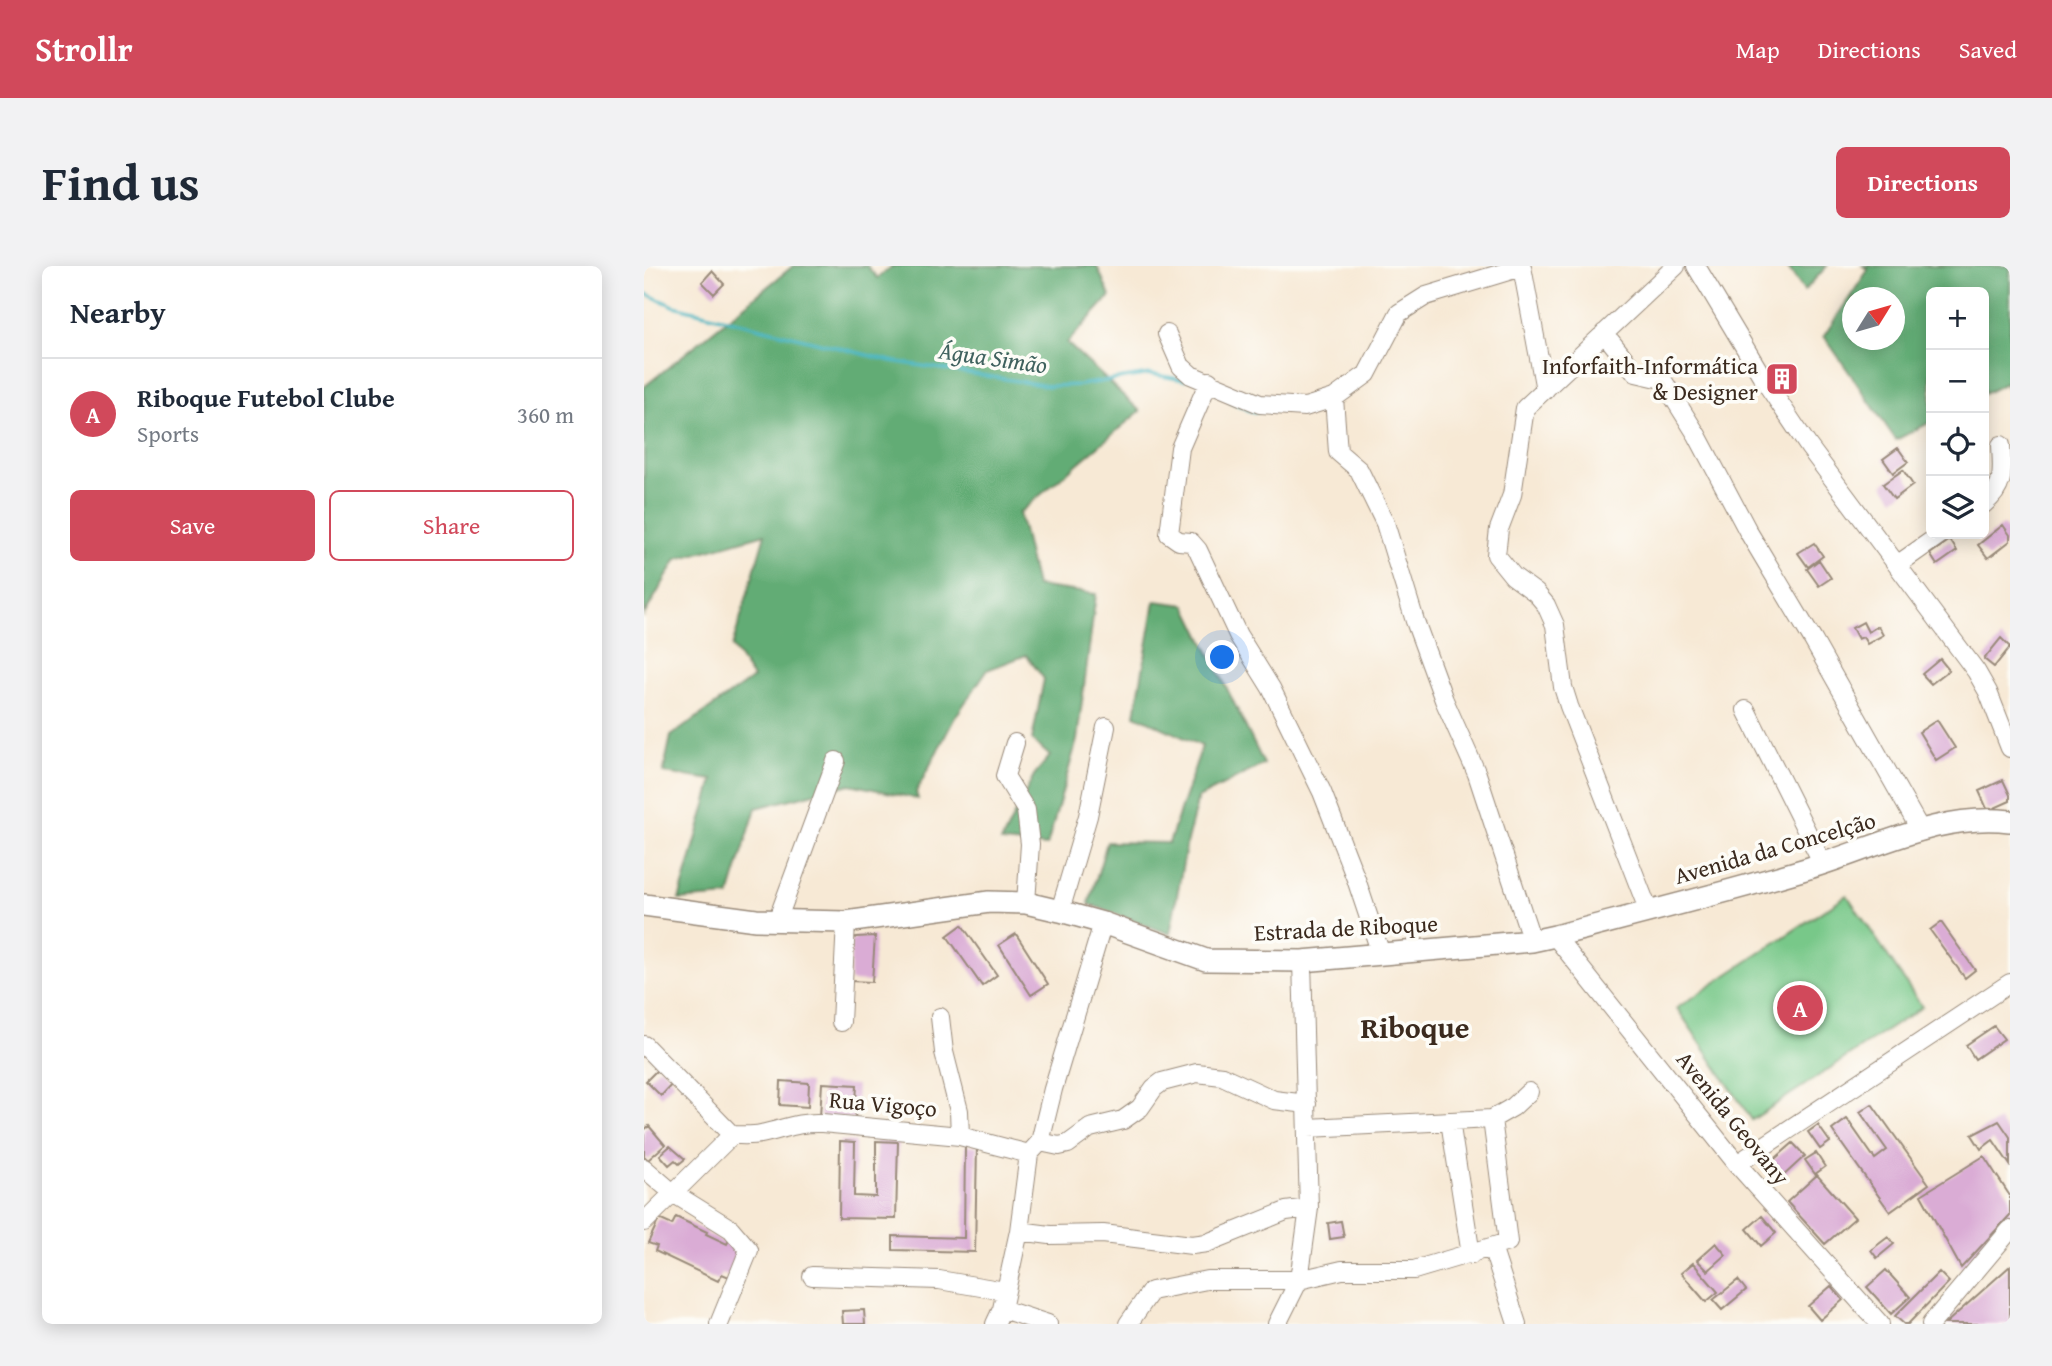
<!DOCTYPE html>
<html lang="en">
<head>
<meta charset="utf-8">
<style>
	body { margin:0; font-family:"Gentium Book Plus",serif; background:#f2f2f3; color:#1f2937 }
	.controls { position:absolute; right:21px; top:21px; display:grid; overflow:hidden; border-radius:10px; box-shadow:0 4px 18px #0003 }
	.controls button { width:63px; height:63px; display:grid; place-items:center; padding:0; border:0; border-bottom:2px solid #e0e1e3; background:#fff; color:#1f2937; font:35px sans-serif }
	.compass { position:absolute; left:1198px; top:21px; width:63px; height:63px; border-radius:50%; background:#fff; box-shadow:0 4px 18px #0003; rotate:53deg }
	.you { position:absolute; left:579px; top:392px; width:24px; height:24px; margin:-18px; border:5px solid #fff; border-radius:50%; background:#1a73e8; box-shadow:0 0 0 10px #1a73e833 }
	.badge { display:grid; place-items:center; width:46px; height:46px; border-radius:50%; background:#d1495b; color:#fff; font-size:23px; font-weight:700 }
	.pin { position:absolute; translate:-50% -50%; border:4px solid #fff; box-shadow:0 2px 7px #0006 }
	.list { margin:0; padding:0; list-style:none }
	h2 { display:flex; justify-content:space-between; align-items:center; height:91px; margin:0; padding:0 28px; font-size:30px }
	h2 small { font-size:23px; font-weight:400; color:#747a83 }
	.list li { display:grid; grid-template-columns:46px 1fr auto; gap:21px; align-items:center; box-sizing:border-box; height:112px; padding:0 28px; border-top:2px solid #e0e1e3 }
	.list b { display:block; font-size:26px; white-space:nowrap }
	.list p { margin:0; font-size:23px; white-space:nowrap; color:#747a83 }
	.list em { font-size:23px; font-style:normal; color:#747a83 }
	.actions { display:flex; gap:14px; padding:21px 28px }
	.actions a { flex:1; padding:16px 0; border:2px solid #d1495b; border-radius:10px; text-align:center; font-size:24px; color:#d1495b }
	.actions .main { background:#d1495b; color:#fff }
	.icon { flex:none; width:38px; height:38px; fill:none; stroke:currentColor; stroke-width:2; stroke-linecap:round; stroke-linejoin:round }
	.map { position:relative; flex:none; width:1366px; height:1058px; overflow:hidden; border-radius:10px }
	header { display:flex; align-items:center; gap:42px; box-sizing:border-box; height:98px; padding:0 35px; background:#d1495b; color:#fff }
	header strong { font-size:33px }
	nav { display:flex; gap:38px; margin-inline-start:auto; font-size:24px }
	.intro { display:flex; align-items:center; justify-content:space-between; box-sizing:border-box; height:168px; padding:0 42px }
	h1 { margin:0; font-size:49px }
	.button { padding:18px 32px; border-radius:10px; background:#d1495b; color:#fff; font-size:24px; font-weight:700 }
	main { display:flex; gap:42px; padding:0 42px }
	aside { flex:1; background:#fff; border-radius:10px; box-shadow:0 4px 18px #0003 }
	.map>svg:first-child { display:block }
	.green { fill:#78c889; stroke:#5a7954; stroke-width:2 }
	.forest { fill:#62ac75; stroke:#4e6b4a; stroke-width:2; fill-rule:evenodd }
	.lines { fill:none; stroke-linecap:round; stroke-linejoin:round }
	.stream { stroke:#45b4bf; stroke-width:3.5 }
	.building { fill:#daacd5 }
	.minor-casing { stroke:#998a7a; stroke-width:20 }
	.major-casing { stroke:#998a7a; stroke-width:24 }
	.minor { stroke:#fff; stroke-width:18 }
	.major { stroke:#fff; stroke-width:21 }
	.labels { text-anchor:middle; stroke-width:7; stroke-linejoin:round; paint-order:stroke }
	.poi-label { font-size:23px; fill:#3b2a1e; stroke:#fdfcf7; text-anchor:end }
	.street-label { font-size:23px; fill:#3b2a1e; stroke:#fdfcf7 }
	.water-label { font-size:24px; font-style:italic; fill:#3f615e; stroke:#fdfcf7 }
	.district-label { font-size:30px; font-weight:bold; fill:#3b2a1e; stroke:#fdfcf7 }
</style>
</head>
<body>
<header>
<strong>Strollr</strong>
<nav><a>Map</a><a>Directions</a><a>Saved</a></nav>
</header>
<div class="intro"><h1>Find us</h1><a class="button">Directions</a></div>
<main>
<aside>
<h2>Nearby<small></small></h2>
<ul class="list">
<li><span class="badge">A</span><div><b>Riboque Futebol Clube</b><p>Sports</p></div><em>360 m</em></li>
</ul>
<div class="actions"><a class="main">Save</a><a>Share</a></div>
</aside>
<div class="map">
<svg width="1366" height="1058" viewBox="0 0 1366 1058">
	<rect width="100%" height="100%" fill="#fdfcf7"/>
	<filter id="ink" filterUnits="userSpaceOnUse"><feTurbulence type="fractalNoise" baseFrequency=".0143" numOctaves="2"/><feDisplacementMap in="SourceGraphic" scale="14" xChannelSelector="R" yChannelSelector="G"/><feConvolveMatrix kernelMatrix="1 2 1 2 8 2 1 2 1" color-interpolation-filters="sRGB"/></filter>
	<filter id="wash" filterUnits="userSpaceOnUse"><feTurbulence type="fractalNoise" baseFrequency=".00686" numOctaves="4" result="noise"/><feDisplacementMap in="SourceGraphic" scale="28" xChannelSelector="R" yChannelSelector="G"/><feGaussianBlur stdDeviation="1.57" result="paint"/><feColorMatrix in="noise" values="0 0 0 0 0 0 0 0 0 0 0 0 0 0 0 0 0 1.4 0 .05"/><feComposite in="paint" operator="in"/></filter>
	<g filter="url(#wash)">
		<rect width="100%" height="100%" fill="#f7e9d5"/>
		<path class="green" d="M1203,629L1278,741L1108,854L1033,742Z"/>
		<path class="forest" d="M149,0H223L233,12L249,0H453L466,30L423,77L496,145L375,247L392,320L452,328L433,474L403,580L357,576L390,509L406,490L388,474L400,413L382,389L343,404L310,453L272,526L274,533L206,518L112,542L85,630L35,634L69,514L19,507L27,470L109,412L88,381L121,268L33,293L0,349V121Z
			M1143,0H1183L1160,25Z
			M1219,0H1366V127L1361,117L1340,128V26H1287V156L1252,174L1180,70L1224,4ZM1209,32H1251V74H1209Z
			M511,335L542,339L620,498L554,532L543,575L526,668L445,638L463,576L525,577L558,480L491,449Z"/>
		<g class="lines">
			<path class="stream" d="M0,27L30,40L247,95L405,120L436,119L506,108L541,114
				M586,135L608,146H614"/>
		</g>
		<g id="blocks">
			<path class="building" d="M68,5L80,18L70,28L58,16Z
				M1139,105L1145,116L1136,120L1130,109Z
				M1254,182L1264,196L1249,207L1239,193Z
				M1259,204L1269,219L1250,233L1239,218Z
				M1359,259L1366,269V275L1344,292L1334,279Z
				M1306,274L1313,285L1293,299L1286,288Z
				M1170,277L1179,290L1164,301L1154,287Z
				M1175,294L1187,312L1175,320L1163,303Z
				M1219,356L1224,366L1234,360L1239,369L1223,378L1219,371L1214,373L1208,362Z
				M1357,372L1366,381L1350,401L1340,393Z
				M1296,393L1305,404L1287,418L1278,408Z
				M1293,454L1311,482L1292,494L1275,466Z
				M1359,514L1366,529V535L1344,545L1335,525Z
				M1297,656L1331,704L1321,712L1286,664Z
				M318,659L353,709L338,720L303,670Z
				M372,668L404,718L387,729L355,679Z
				M231,670L228,716L206,715L207,675L212,671Z
				M1350,760L1360,773L1331,793L1322,779Z
				M16,801L30,816L17,830L2,815Z
				M137,815L165,817L164,841L136,839Z
				M178,817L213,819L211,854L176,851Z
				M1228,838L1285,918L1246,946L1188,864L1203,853L1231,893L1243,884L1216,846Z
				M1355,855L1366,871V899L1349,874L1337,883L1328,869Z
				M1174,859L1186,876L1176,883L1164,866Z
				M5,860L21,879L4,894L0,890V864Z
				M196,875L211,876L210,930L232,931V875L254,876L252,953L195,952Z
				M1149,877L1161,890L1137,912L1125,898Z
				M26,880L41,893L35,898L31,894L25,899L16,889Z
				M321,880H333L331,986L249,984V970L320,972Z
				M1172,887L1181,901L1171,908L1161,894Z
				M1340,890L1366,930V949L1317,1002L1277,929Z
				M1173,909L1211,952L1181,978L1143,936Z
				M1118,950L1132,967L1117,980L1103,963Z
				M32,951L63,966L62,968L83,978L86,972L99,977L90,1013L78,1008L74,1015L11,985L13,980L4,977L15,953L28,959Z
				M697,955L700,971L686,973L684,957Z
				M1244,971L1250,978L1233,992L1227,984Z
				M1072,977L1082,989L1064,1005L1053,994Z
				M1049,997L1074,1026L1062,1036L1037,1007Z
				M1366,1000V1058H1301Z
				M1242,1004L1266,1031L1247,1048L1223,1021Z
				M1295,1006L1305,1016L1264,1058H1260L1251,1050Z
				M1094,1014L1102,1024L1078,1044L1069,1034Z
				M1187,1020L1199,1034L1176,1054L1164,1040Z
				M220,1044L221,1058H199L198,1045Z"/>
		</g>
	</g>
	<g filter="url(#ink)">
		<use href="#blocks" fill-opacity="0" stroke="#998a7a" stroke-width="2"/>
		<g class="lines">
			<defs>
				<path id="minor" d="M1052,0L1122,117L1165,181L1332,405L1344,426L1366,482
					M960,67L992,107L1018,113L1053,169L1105,267L1169,374L1277,565
					M523,68L537,100L547,109L616,138L661,141L690,132L723,108L755,47L782,30L878,1L901,124
					M565,115L536,182L525,268L535,275L547,276L554,284L594,369L627,422L678,526L712,613L737,688
					M690,132L694,186L715,204L741,257L771,355L800,434L833,508L888,675
					M1340,238C1362,220 1358,205 1357,179
					M1253,299L1297,268
					M1102,444L1179,598
					M371,477L361,510L382,544L386,578L382,637
					M416,645L444,550L462,461
					M1005,646L925,440L919,421L911,359L902,339L892,327L869,310L852,289L855,263L868,229L881,142L1032,0
					M133,655L192,495
					M911,670L1093,898L1236,1058
					M296,751L300,786L315,845L316,870
					M197,756L202,656
					M0,779L88,869
					M806,855L827,989
					M664,862L848,853L869,841L885,826
					M88,869C98,869 108,870 117,868C142,863 151,856 178,857L316,870L385,888
					M396,876L415,880L424,878L446,862L479,854L496,842L510,822L518,816L553,807L578,810L630,834L663,838
					M1093,898L1366,717
					M0,902L29,927L87,963L105,984L75,1058
					M0,956L88,869
					M375,965L406,969L459,968L548,979L563,977L642,945L665,942
					M848,981L873,1058
					M168,1010L295,1014L361,1025
					M358,1043L404,1058
					M351,1058L358,1043L375,965L385,888L396,876L409,823L459,657
					M484,1058L507,1025L563,1014H655L698,1004H770L864,976L848,853
					M633,1058L655,1014L665,942L658,695
					M1287,1058L1366,964"/>
				<path id="major" d="M0,639L112,654L202,656L345,636L382,637L416,645L459,657L562,694L658,695L888,675L911,670C996,648 1081,627 1165,602C1229,583 1297,546 1366,555"/>
			</defs>
			<use href="#minor" class="minor-casing"/>
			<use href="#major" class="major-casing"/>
			<use href="#minor" class="minor"/>
			<use href="#major" class="major"/>
		</g>
	</g>
	<defs>
		<symbol id="building-square" viewBox="-11 -11 22 22"><rect x="-9" y="-9" width="18" height="18" rx="4" fill="#d1495b" stroke="#fdfcf7"/><path d="M-4-6H4V6H1V3H-1V6H-4ZM-2.5-4.3h1.7v1.8h-1.7ZM.8-4.3h1.7v1.8H.8ZM-2.5-1h1.7V.8h-1.7ZM.8-1h1.7V.8H.8Z" fill="#fff"/></symbol>
	</defs>
	<g fill-rule="evenodd">
		<use href="#building-square" x="1119" y="94" width="38" height="38"/>
	</g>
	<g class="labels">
		<g class="poi-label">
			<text x="1114" y="108">Inforfaith-Informática<tspan x="1114" dy="26">&amp; Designer</tspan></text>
		</g>
		<g class="street-label">
			<text transform="translate(1131 582) rotate(-16)" y="8">Avenida da Concelção</text>
			<text transform="translate(702 662) rotate(-3)" y="8">Estrada de Riboque</text>
			<text transform="translate(239 838) rotate(5)" y="8">Rua Vigoço</text>
			<text transform="translate(1089 852) rotate(51)" y="8">Avenida Geovany</text>
		</g>
		<g class="water-label">
			<text transform="translate(349 92) rotate(8)" y="8">Água Simão</text>
		</g>
		<g class="district-label">
			<text x="771" y="772">Riboque</text>
		</g>
	</g>
</svg>
<div class="controls">
<button>+</button>
<button>−</button>
<button><svg class="icon" aria-label="locate" viewBox="0 0 24 24"><circle cx="12" cy="12" r="6"/><path d="M12 2v4M12 18v4M2 12h4M18 12h4"/></svg></button>
<button><svg class="icon" aria-label="layers" viewBox="0 0 24 24"><path d="M12 4l9 5-9 5-9-5zM3 14l9 5 9-5"/></svg></button>
</div>
<svg class="compass" viewBox="-18 -18 36 36"><path d="M0-13l5 13h-10z" fill="#e53935"/><path d="M0 13l5-13h-10z" fill="#747a83"/></svg>
<div class="you"></div>
<div class="pin badge" style="left:1156px;top:742px">A</div>
</div>
</main>
</body>
</html>
